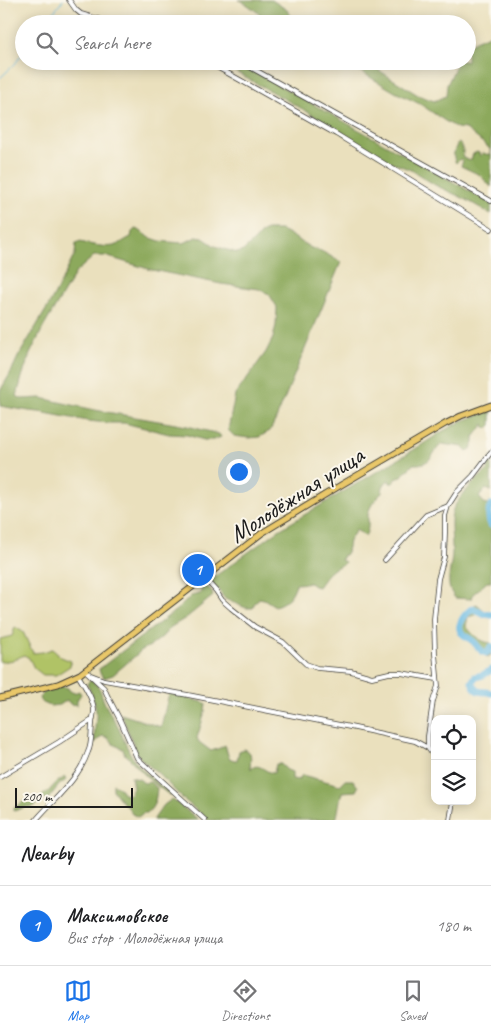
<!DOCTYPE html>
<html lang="en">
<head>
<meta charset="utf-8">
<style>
	body { margin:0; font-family:Caveat,sans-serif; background:#f2f2f2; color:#202124 }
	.controls { position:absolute; right:15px; bottom:15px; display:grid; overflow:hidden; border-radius:10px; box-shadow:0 2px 12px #0003 }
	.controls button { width:45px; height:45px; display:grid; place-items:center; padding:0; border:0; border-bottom:1px solid #e0e0e0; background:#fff; color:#202124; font:25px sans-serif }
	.scale { position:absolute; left:15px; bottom:12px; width:118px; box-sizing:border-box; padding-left:5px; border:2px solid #1c1c1c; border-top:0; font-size:14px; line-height:18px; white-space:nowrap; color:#1c1c1c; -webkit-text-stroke:4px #fbf7ec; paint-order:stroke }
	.you { position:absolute; left:238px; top:471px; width:18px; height:18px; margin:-12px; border:4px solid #fff; border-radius:50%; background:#1a73e8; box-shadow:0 0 0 8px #1a73e833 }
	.badge { display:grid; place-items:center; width:32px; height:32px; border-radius:50%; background:#1a73e8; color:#fff; font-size:16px; font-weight:700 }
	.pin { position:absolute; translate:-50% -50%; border:2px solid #fff; box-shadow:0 1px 5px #0006 }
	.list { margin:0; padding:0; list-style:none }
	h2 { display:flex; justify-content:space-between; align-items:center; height:65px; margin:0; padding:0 20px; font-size:21px }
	h2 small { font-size:16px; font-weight:400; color:#757577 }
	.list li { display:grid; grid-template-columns:32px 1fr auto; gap:15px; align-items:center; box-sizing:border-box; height:80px; padding:0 20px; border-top:1px solid #e0e0e0 }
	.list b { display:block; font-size:19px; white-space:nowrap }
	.list p { margin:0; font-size:16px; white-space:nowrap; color:#757577 }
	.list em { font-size:16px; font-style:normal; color:#757577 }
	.icon { flex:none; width:28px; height:28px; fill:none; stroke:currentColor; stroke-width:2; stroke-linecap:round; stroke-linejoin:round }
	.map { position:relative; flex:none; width:491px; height:820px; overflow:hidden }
	.search { position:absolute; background:#fff; box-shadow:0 2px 12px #0003; left:15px; right:15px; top:15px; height:55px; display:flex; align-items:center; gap:12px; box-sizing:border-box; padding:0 18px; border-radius:28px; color:#757577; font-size:19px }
	.sheet { height:145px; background:#fff }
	nav { display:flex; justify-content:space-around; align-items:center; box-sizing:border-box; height:70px; border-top:1px solid #e0e0e0; background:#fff; font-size:14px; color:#757577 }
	nav a { display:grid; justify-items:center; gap:2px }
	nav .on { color:#1a73e8 }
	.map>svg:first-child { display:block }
	.green { fill:#b0c366; stroke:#667041 }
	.forest { fill:#8ca95b; stroke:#54623c }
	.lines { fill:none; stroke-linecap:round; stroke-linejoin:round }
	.stream { stroke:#67b9e3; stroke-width:1 }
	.river { stroke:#67b9e3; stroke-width:7 }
	.minor-casing { stroke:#3b3934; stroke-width:5.5 }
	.major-casing { stroke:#3b3934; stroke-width:7 }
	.minor { stroke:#fff; stroke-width:4 }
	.major { stroke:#e9c769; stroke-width:5 }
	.labels { text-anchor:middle; stroke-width:4; stroke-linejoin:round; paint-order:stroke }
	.street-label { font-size:25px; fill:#1c1c1c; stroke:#fbf7ec }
</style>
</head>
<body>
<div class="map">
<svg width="491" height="820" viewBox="0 0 491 820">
	<rect width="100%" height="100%" fill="#fbf7ec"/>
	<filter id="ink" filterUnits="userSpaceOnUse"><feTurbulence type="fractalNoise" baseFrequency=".02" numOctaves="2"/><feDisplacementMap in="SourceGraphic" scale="10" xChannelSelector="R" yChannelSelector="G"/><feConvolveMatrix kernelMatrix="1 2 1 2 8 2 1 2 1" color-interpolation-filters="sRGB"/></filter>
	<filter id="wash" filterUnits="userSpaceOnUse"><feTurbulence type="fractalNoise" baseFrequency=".0096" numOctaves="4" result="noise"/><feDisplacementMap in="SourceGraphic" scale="20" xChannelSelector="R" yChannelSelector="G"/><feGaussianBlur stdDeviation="1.12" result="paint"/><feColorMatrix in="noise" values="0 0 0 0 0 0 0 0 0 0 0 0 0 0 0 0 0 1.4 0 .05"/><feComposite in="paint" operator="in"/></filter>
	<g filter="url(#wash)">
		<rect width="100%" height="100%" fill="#eae0bd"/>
		<path class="green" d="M15,627L23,632L33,653L43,652L52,649L61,657L71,661L70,666L56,675H43L34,668L29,658L24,655L14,660L0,662V639L12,636Z"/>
		<path class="forest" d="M239,0H272L287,10L292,17L301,24C294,24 283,26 277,23C264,20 251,5 239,0Z
			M491,34V187L480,175L461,166L463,161L460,159L456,163C452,156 454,150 458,143C463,145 464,152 462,157L467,160H471L473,154L477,152L479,153L480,156L483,153L489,155L491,151L488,147L466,129L457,128L445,121L420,104L395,92L343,61H364L418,95L434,101L446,96L447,85L458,61H467V47L475,41Z
			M216,61H235L491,203V214L465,199L435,185L413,171L384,159L306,111Z
			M135,229L139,230L148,237L160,241L169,242L184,243L196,237L203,238L215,246L237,253L243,251L256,239L262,232L267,230H281L287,233L311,248L321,251L341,262L276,419L270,431L259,437L249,438L234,436L228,430L235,395L266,352L273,338L276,325L277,307L269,294L259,289L221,284L152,270L105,256H94L76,272L43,328L30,354L22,377L17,396L21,399L41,398L95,410L187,426L219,434L221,437L213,440H204L187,435L169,434L124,423H108L88,421L39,412L29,411L0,406V391L10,374L18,357L50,303L62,280L75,254L76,244L80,242C89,244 108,249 117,245C121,243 126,239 131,237L132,232Z
			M491,411V425L488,428H485L484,424L474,437V443L471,449L467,451L463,447L442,444C430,454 433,465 413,464C410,469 404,472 401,477L396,479L393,483H390L389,480C384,483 382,488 382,493C376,498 367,509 368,517C368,524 369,530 365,536L356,530L349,541L347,552L345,555H343L341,560L345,562L344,564C331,568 325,577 318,587L314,586L310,583L296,584C292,596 287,602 275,606L264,599L259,598L254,604L253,608H246L225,599L219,591L213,585L210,580L279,530L420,446L443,431L462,421Z
			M491,457V491L486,489L479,497L484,503L491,505V582H487L472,595L471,599L455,598C452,593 449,590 449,584C448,574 452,564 452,553C453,541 448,518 454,507C463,492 475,481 488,470L489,462Z
			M205,585L211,590L213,596L186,618L171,627L162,637L152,645L142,650L113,675L104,678L100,673L99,669L180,607L191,596L200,594L202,587Z
			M477,604L488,614L486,616L478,614L468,617L466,626C472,634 480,642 491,643V655L487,657L485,653C479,651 477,648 472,644C461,635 455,627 465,614C469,609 471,606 477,604Z
			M90,680C103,687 100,695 106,706C110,713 115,721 119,729C124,740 128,751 135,761C145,774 159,785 172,795H169L150,780L130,759L125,755L123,749L113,744L107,737L102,736L95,743C93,732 97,722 96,711C95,702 91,692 87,684Z
			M61,686L68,688L70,691L74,693L79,691L81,694L77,700V705L70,704L67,700L60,705L50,706L41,702L39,698L45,691Z
			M169,693L206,703L205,712L197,738L199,742L211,751L220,748L225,745L229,758L234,760H237L239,751L244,749L250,753C252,759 249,764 251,769C259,761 265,773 274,773L276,764H281L287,770L292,772V779L299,780L302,775L340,785L345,780H353L358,787L356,791L342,792C339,801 339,810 336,820H208L181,797L159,774L141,759L137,753L121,714L161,727Z
			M65,777L66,780L59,785L48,799L42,798L35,806L32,807H26L14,811V808L26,800L30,802L36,801L42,795L48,792L56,783Z
			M131,777L139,779L144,783L150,782L157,788C156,798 155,807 147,813H143L138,817L132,814L128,807L123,803L113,790V784L119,787L125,795L130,794L133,787Z
			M172,799L199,820H153L164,805Z"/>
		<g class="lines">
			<path class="stream" d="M45,24L63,0
				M0,78L15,64L24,51"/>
			<path class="river" d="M491,505C488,512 488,519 491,525
				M491,615L481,613L473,608C467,612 456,624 461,632C464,636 471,639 474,642C478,646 480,651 486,653L489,651L491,647
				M491,670L483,675L475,677L472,682C479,697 481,689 491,693"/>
		</g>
	</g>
	<g filter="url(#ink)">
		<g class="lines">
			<defs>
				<path id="minor" d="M69,0L76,10L81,14L114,24
					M206,61L258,90L336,134L491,229
					M239,61L491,201
					M385,560L426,515L448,506
					M204,578L216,591L222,600L231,608L255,627L283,642L306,664L317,668L351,671L372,677L389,673H401L437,679
					M85,670L104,688L108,697L120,720L137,758L205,820
					M91,675L104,680L188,695L355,728L415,741L428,748L435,758
					M428,748V736L433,701L438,686L435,654L434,619L438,579L444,557L445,533V516L448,506L457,492L473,476L491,452
					M0,777L59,742L92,720
					M36,820C54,799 79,779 88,752C92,744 91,734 92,725C92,720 94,715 94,710C93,698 84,685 78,675
					M450,820L453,801"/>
				<path id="major" d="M0,698L58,684L80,674L262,533L341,485L445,424L461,416L491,405"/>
			</defs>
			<use href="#minor" class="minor-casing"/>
			<use href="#major" class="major-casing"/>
			<use href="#minor" class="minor"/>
			<use href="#major" class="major"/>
		</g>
	</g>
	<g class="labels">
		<g class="street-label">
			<text transform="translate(296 494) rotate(-33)" y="9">Молодёжная улица</text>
		</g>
	</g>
</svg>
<div class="controls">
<button><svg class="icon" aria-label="locate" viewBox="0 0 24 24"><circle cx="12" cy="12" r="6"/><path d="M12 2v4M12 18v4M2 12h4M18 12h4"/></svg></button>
<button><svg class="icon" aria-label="layers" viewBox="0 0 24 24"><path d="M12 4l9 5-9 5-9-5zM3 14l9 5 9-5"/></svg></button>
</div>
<div class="scale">200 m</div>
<div class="you"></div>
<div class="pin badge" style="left:198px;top:570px">1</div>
<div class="search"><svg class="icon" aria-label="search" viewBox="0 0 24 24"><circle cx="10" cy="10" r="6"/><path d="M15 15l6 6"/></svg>Search here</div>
</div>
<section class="sheet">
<h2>Nearby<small></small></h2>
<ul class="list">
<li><span class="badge">1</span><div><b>Максимовское</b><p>Bus stop · Молодёжная улица</p></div><em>180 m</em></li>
</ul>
</section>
<nav>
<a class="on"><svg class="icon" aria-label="map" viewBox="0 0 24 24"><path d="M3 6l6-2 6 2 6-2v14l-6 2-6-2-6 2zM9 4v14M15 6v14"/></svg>Map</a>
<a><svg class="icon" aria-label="directions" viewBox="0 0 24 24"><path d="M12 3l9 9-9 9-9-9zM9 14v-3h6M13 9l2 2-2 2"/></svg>Directions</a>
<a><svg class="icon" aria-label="saved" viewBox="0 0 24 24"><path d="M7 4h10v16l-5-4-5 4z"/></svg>Saved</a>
</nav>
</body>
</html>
